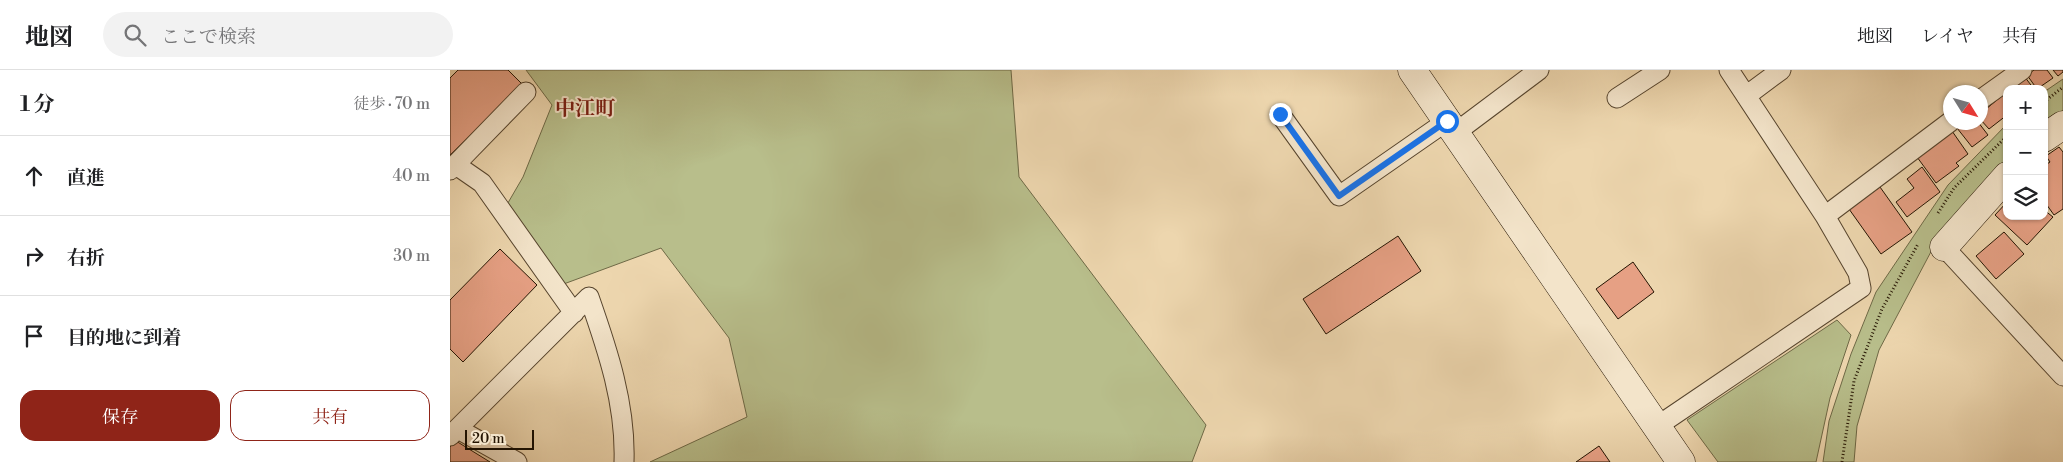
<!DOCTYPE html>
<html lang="ja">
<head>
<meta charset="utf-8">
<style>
	body { margin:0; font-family:"Libre Bodoni","Noto Serif JP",serif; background:#f2f2f2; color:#202124 }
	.controls { position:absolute; right:15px; top:15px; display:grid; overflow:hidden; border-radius:10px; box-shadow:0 1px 4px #0004 }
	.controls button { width:45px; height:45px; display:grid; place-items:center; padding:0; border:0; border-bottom:1px solid #e0e0e0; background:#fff; color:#202124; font:25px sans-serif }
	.compass { position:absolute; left:1493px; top:15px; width:45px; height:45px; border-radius:50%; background:#fff; box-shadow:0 1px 4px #0004; rotate:127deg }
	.scale { position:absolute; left:15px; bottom:12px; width:69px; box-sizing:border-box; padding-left:5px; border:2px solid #241402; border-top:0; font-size:14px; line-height:18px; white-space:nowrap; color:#241402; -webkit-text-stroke:4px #f3e4ca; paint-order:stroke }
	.stop { position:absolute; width:15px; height:15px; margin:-11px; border:4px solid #1a73e8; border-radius:50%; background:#fff }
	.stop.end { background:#1a73e8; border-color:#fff; box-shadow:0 1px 5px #0008 }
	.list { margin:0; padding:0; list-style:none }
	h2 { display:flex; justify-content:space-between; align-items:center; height:65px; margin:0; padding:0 20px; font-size:21px }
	h2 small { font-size:16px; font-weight:400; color:#757577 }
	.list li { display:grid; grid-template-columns:32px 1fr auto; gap:15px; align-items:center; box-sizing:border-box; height:80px; padding:0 20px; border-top:1px solid #e0e0e0 }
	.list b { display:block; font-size:19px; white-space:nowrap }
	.list em { font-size:16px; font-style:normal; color:#757577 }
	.actions { display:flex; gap:10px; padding:15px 20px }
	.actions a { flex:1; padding:11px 0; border:1px solid #8f2418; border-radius:15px; text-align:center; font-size:18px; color:#8f2418 }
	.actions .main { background:#8f2418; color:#fff }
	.icon { flex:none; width:28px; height:28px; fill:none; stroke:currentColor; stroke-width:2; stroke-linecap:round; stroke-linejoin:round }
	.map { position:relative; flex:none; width:1613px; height:392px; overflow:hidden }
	header { display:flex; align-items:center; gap:30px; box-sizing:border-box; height:70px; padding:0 25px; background:#fff; border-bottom:1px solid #e0e0e0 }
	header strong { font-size:24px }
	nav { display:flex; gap:28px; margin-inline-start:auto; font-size:18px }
	.search { width:350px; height:45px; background:#f2f2f2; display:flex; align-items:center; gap:12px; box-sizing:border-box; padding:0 18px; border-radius:28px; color:#757577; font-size:19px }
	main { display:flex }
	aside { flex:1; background:#fff }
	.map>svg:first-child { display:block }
	.green { fill:#b8be8b; stroke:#6e6946 }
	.building { fill:#e6a084; stroke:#241402 }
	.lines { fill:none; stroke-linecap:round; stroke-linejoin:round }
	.street-casing { stroke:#56442d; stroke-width:21 }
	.secondary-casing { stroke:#241402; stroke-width:29 }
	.path { stroke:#241402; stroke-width:3; stroke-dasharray:1 2.5; stroke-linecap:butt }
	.street { stroke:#f3e4ca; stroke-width:19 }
	.secondary { stroke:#f3e4ca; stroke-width:28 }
	.route { stroke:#1a73e8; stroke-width:6 }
	.labels { text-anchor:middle; stroke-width:4; stroke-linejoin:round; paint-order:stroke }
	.neighbourhood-label { font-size:20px; font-weight:bold; fill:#7a1f14; stroke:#f3e4ca }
</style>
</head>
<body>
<header>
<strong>地図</strong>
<div class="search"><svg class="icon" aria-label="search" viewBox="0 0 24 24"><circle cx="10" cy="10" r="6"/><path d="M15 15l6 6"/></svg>ここで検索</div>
<nav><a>地図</a><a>レイヤ</a><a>共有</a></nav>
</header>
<main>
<aside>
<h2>1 分<small>徒歩 · 70 m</small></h2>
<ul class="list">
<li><svg class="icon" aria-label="ahead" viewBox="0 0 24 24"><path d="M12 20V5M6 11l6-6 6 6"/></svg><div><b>直進</b></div><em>40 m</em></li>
<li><svg class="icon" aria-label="right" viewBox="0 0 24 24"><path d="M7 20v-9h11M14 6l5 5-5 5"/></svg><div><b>右折</b></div><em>30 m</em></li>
<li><svg class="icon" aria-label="arrive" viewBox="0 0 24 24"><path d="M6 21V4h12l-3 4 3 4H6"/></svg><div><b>目的地に到着</b></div></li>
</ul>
<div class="actions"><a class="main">保存</a><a>共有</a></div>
</aside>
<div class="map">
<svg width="1613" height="392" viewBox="0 0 1613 392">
	<rect width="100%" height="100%" fill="#edd6ae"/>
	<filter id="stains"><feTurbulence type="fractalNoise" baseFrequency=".004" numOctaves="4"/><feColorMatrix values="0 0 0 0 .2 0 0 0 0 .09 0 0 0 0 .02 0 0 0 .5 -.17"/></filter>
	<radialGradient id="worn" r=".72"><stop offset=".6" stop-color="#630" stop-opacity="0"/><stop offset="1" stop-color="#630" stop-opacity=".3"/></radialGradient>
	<path class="green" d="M76,0H561L569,107L756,355L742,392H200L297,347L279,268L211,178L111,215L55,138L73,107L102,35Z
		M1613,9V45L1594,60V22Z
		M1557,54V90L1484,176L1429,280L1407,356L1404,392H1373L1379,351L1401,284L1426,222L1498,115Z
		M1387,250L1401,265L1380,328L1366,392H1268L1237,350Z"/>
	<path class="building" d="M8,0H58L73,15L0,85V8Z
		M1584,0H1597L1603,8L1587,19L1577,5Z
		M1603,0H1613V2L1608,6Z
		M1574,6L1584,19H1557V24L1554,21Z
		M1553,25L1557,29V45L1539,59L1530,49V44Z
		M1514,52H1528L1538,65L1522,77L1507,58Z
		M1502,61L1518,84L1506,93L1509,96L1486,113L1467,87Z
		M1609,77L1613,82V139L1604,145L1594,131V96L1600,92L1596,86Z
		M1472,97L1490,122L1457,147L1446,132L1464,118L1457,109Z
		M1430,117L1462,162L1431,184L1399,139Z
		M1557,132V146H1594V140L1603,147L1577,175L1545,145Z
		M1554,162L1574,184L1546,209L1526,186Z
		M948,166L971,201L876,264L853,229Z
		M50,179L87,215L13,292L0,279V230Z
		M1183,192L1204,222L1168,249L1146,219Z
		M6,371L40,392H0V377Z
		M1149,376L1160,392H1126Z"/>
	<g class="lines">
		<defs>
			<path id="street" d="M1296,26L1331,0
				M1167,28L1210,0
				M1530,30L1572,0
				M830,44L889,126L997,51
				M1005,63L1089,0
				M6,95L32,113L124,243
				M0,100L76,22
				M1375,146L1500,52
				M1494,177L1613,306
				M1206,357L1411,218L1408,203L1375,146L1279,0
				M8,359L67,392
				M0,366L139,227C158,281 176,335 174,392"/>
			<path id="secondary" d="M962,0L1231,392
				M1594,68L1613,55
				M1494,177L1557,106"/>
		</defs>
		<use href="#street" class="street-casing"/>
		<use href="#secondary" class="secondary-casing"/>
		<path class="path" d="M1594,32L1613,17
			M1488,143L1504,118L1557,66
			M1392,392L1404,311L1432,239L1468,174"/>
		<use href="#street" class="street"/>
		<use href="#secondary" class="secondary"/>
	</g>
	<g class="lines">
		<path class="route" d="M830,44L889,126L997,51"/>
	</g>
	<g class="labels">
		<g class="neighbourhood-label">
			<text x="135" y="45">中江町</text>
		</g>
	</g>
	<rect width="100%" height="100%" filter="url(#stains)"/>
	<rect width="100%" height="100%" fill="url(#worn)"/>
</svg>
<div class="controls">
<button>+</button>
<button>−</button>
<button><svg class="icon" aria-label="layers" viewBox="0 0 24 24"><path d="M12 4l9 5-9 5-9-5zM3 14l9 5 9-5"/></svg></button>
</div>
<svg class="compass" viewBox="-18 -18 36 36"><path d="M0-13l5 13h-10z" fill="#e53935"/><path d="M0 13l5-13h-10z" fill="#757577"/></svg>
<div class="scale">20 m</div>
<div class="stop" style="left:997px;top:51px"></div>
<div class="stop end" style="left:830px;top:44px"></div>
</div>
</main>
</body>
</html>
